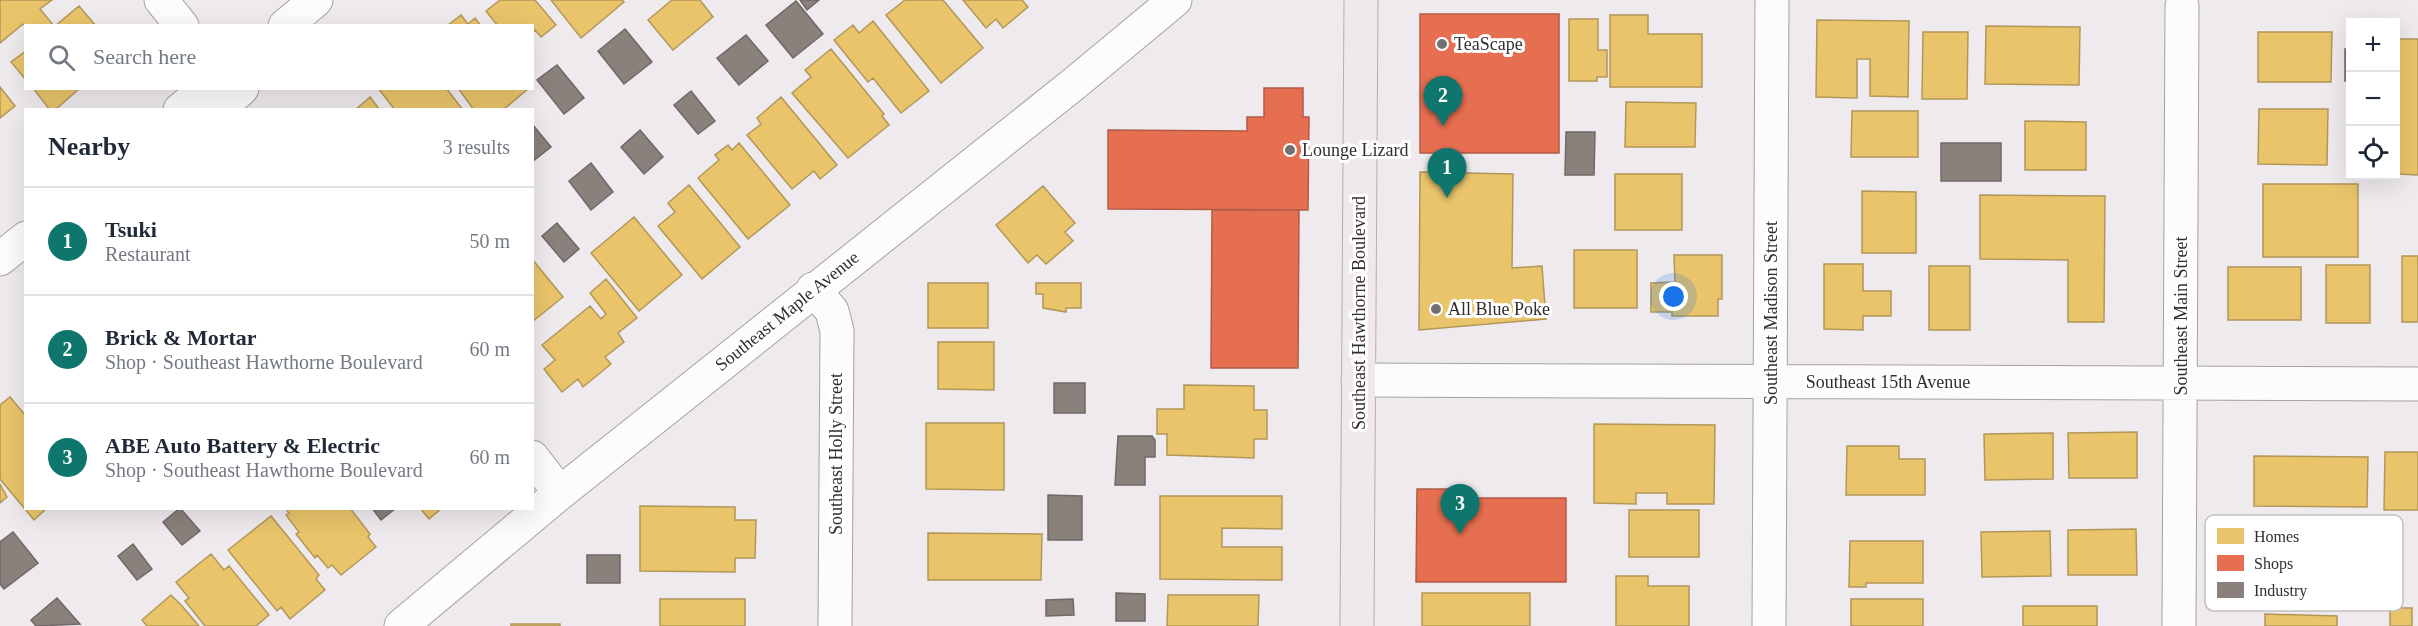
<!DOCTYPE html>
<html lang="en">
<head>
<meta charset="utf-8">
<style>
	body { margin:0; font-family:"Times New Roman",serif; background:#f2f2f3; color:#1f2937 }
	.controls { position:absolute; right:18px; top:18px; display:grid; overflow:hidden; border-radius:0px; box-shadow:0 6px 24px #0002 }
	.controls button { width:54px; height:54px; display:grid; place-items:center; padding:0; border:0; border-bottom:2px solid #e0e1e3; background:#fff; color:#1f2937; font:30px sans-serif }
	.you { position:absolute; left:1674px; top:297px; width:21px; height:21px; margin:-15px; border:4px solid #fff; border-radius:50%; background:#1a73e8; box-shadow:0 0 0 9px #1a73e833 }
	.badge { display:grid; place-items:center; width:39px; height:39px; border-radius:50%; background:#0f766e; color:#fff; font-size:20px; font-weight:700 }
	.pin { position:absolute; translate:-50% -50px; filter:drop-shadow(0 2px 3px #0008) }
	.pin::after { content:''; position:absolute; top:32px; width:21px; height:18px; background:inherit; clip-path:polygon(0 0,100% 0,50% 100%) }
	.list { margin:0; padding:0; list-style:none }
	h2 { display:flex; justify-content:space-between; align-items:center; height:78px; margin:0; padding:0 24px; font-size:26px }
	h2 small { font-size:20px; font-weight:400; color:#747a83 }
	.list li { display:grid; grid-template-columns:39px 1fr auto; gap:18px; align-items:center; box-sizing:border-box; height:108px; padding:0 24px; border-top:2px solid #e0e1e3 }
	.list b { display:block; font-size:22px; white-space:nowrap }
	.list p { margin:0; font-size:20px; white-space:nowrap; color:#747a83 }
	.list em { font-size:20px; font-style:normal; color:#747a83 }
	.icon { flex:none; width:33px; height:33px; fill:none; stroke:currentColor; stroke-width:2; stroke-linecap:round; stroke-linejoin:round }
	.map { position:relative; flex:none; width:2418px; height:626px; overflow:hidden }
	.search { position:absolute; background:#fff; box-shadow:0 6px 24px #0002; left:24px; top:24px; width:510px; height:66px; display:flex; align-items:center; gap:15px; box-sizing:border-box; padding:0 21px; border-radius:0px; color:#747a83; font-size:22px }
	.panel { position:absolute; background:#fff; box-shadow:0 6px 24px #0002; left:24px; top:108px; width:510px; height:402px; border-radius:0px }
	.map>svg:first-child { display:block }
	.homes { fill:#e9c46a; stroke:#b29759; stroke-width:1.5 }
	.shops { fill:#e76f51; stroke:#b15b47; stroke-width:1.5 }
	.industry { fill:#8a817c; stroke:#706865; stroke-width:1.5 }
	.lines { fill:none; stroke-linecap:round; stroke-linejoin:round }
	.minor-casing { stroke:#a5a1a4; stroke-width:35 }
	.major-casing { stroke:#b8abb5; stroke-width:35 }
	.minor { stroke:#fdfcfc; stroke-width:33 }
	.major { stroke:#efe8ed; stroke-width:33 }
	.poi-dot { fill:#746f72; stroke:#fff; stroke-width:2 }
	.labels { text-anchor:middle; stroke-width:6; stroke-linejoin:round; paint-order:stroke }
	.poi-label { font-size:18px; fill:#322d30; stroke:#fff; text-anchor:start }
	.street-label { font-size:18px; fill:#322d30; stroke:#fff }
	.key { fill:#fff; stroke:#c2c0c1; stroke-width:1.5 }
	.key-label { font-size:16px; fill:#322d30 }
</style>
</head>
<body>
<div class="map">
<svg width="2418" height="626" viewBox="0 0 2418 626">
	<rect width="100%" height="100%" fill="#efeaee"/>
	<path class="homes" d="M0,0H52L40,9L54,26L26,27L23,24L0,43Z
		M500,0H535L556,25L541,37L535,30L532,33V26H498L486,11Z
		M551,0H622L624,2L581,38Z
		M672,0H700L713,17L673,50L648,20Z
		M905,0H943L983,48L941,83L886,15Z
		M963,0H1022L1028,7L1003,28L996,19L986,28Z
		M79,6L96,26H55Z
		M461,15L468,24L475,18L481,26H447Z
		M1610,15H1648V34H1702V87H1610Z
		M1569,19H1598V50H1607V77H1597V81H1569Z
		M1817,20L1909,21L1908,97L1870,96V59H1857V98L1816,97Z
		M873,21L929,91L901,113L873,78L868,82L834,40L853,25L859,33Z
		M1986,26L2080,27L2079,85L1985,84Z
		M1923,32H1968L1967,99H1922Z
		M2258,32H2332L2331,82H2258Z
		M2398,39H2418V175L2398,174Z
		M831,49L884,114L882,116L889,125L848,158L792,93L811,77L805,70Z
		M26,51V80L11,62Z
		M0,87L15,106L0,118Z
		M33,88H80L55,110H50Z
		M378,88H446L463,110H395Z
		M458,88H529L503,110H474Z
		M370,97L380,110H355Z
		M781,97L837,165L820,179L814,171L792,189L747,135L761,124L757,118Z
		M1626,102L1696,103L1695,147H1625Z
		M2259,109H2328L2327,165L2258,164Z
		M1852,111H1918V157H1851Z
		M2025,121L2086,122V170H2025Z
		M739,143L790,205L748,239L698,178L719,160L715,155L728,145L732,150Z
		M1420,172L1513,174L1512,268L1542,266L1546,319L1419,330Z
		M1615,174H1682V230H1615Z
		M2263,184H2358V257H2263Z
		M689,185L740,247L702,279L658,226L675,212L668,203Z
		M1043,186L1075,223L1065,232L1073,241L1046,264L1037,255L1028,263L996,225Z
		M1862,191L1916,192V253H1862Z
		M1980,195L2105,196L2104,322H2068V260L1980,259Z
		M634,217L682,275L639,311L591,253Z
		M1574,250H1637V308H1574Z
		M1674,255H1722V299H1718V316H1672V312H1651V283L1675,282Z
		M2402,256H2418V322H2402Z
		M532,259L563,297L532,322Z
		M1824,264H1863V291H1891V316H1863V330L1824,329Z
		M2326,265H2370V323H2326Z
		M1929,266H1970V330H1929Z
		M2228,267H2301V320H2228Z
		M606,279L637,318L618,333L624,342L605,357L611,364L583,387L578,379L562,392L544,369L555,360L542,345L590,306L601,319L606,314L590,293Z
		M928,283H988V328H928Z
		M1036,283H1081V308H1066V312L1043,308V294H1036Z
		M938,342H994V390L938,389Z
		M1184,385L1254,386V410H1267V439H1254V458L1167,455V434H1157V409H1184Z
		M10,397L26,416V508H47L34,520L0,479V405Z
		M926,423H1004V490L926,489Z
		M1594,424L1715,425L1714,504H1667V493H1636V504L1594,503Z
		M2137,432V478H2069L2068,433Z
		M2053,433V479L1985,480L1984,434Z
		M1847,446H1899V459H1925V495H1846Z
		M2385,452H2418V510H2384Z
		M2254,456L2368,457L2367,507L2254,506Z
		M0,484L7,497L0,503Z
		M1160,496H1282V529L1222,528V547H1282V580L1160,579Z
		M640,506L735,507V520H756L755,558H735V572L640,571Z
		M285,508H350L370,534L368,537L376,547L341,575L332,565L328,568L317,555L315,558L296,534L299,532L286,515L289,513Z
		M420,508H442L429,519Z
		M1629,510H1699V557H1629Z
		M271,516L319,575L316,579L325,590L290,619L281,607L277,611L228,550Z
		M2136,529L2137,575H2068V530Z
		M2050,531L2051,576L1982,577L1981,532Z
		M928,533L1042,534L1041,580H928Z
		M1850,541H1923V583H1866V587H1849Z
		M211,554L224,570L229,566L269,615L256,626H205L185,601L189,598L176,582Z
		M1616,576H1648V586H1689V626H1616Z
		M1422,593H1530V626H1422Z
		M171,595L182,606L199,626H147L142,620Z
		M1168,595H1259L1258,626H1167Z
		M660,599H745V626H660Z
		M1851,599H1923V626H1851Z
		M2023,606H2097V626H2023Z
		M2390,608H2412V626H2390Z
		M2265,614L2337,616V626H2265Z
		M511,624H560V626H511Z"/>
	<path class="shops" d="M1420,14H1559V153H1420Z
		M1264,88H1303V117H1309L1308,210L1108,209V130L1247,131V117H1264Z
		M1212,210H1299L1298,368H1211Z
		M1417,489H1457V498H1566V582H1416Z"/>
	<path class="industry" d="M800,0H819L807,10Z
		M796,1L823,34L793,58L766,25Z
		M625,29L652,62L624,84L598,51Z
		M746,35L768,61L739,85L717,58Z
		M2345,49H2350V81H2345Z
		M557,65L584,98L564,114L537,80Z
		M691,91L715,121L698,134L674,105Z
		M532,124L551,147L532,162Z
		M640,130L663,157L644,174L621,147Z
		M1566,132H1595L1594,175H1565Z
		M1941,143H2001V181H1941Z
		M591,163L613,192L591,210L569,181Z
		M557,223L579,249L564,262L542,236Z
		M1054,383H1085V413H1054Z
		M1118,436H1152L1155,440V457H1145V485H1115Z
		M1048,495L1082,496V540H1048Z
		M180,508L200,531L182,545L163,522Z
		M372,508H396L381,520Z
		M13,532L38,563L4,589L0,584V542Z
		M133,544L152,569L137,580L118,556Z
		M587,555H620V583H587Z
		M1116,593L1145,594V621H1116Z
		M57,598L80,624L36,626L31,620Z
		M1073,599L1074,615L1046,616V600Z"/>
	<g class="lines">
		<defs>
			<path id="minor" d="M161,0L182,26
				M285,26L316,0
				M202,88C213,103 230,102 242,88
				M180,110L203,91
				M0,259L26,238
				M813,289L832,311L837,331L835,626
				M1358,380L2418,384
				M532,457L560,493
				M401,626L560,493L1075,83L1175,0
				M1769,626L1772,0
				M2179,626L2182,6"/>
			<path id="major" d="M1357,626L1361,0"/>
		</defs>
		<use href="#minor" class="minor-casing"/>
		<use href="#major" class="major-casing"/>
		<use href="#minor" class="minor"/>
		<use href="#major" class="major"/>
	</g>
	<g class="poi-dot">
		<circle cx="1442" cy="44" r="6"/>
		<circle cx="1290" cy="150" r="6"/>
		<circle cx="1436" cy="309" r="6"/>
	</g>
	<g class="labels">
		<g class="poi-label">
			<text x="1454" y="50">TeaScape</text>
			<text x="1302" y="156">Lounge Lizard</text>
			<text x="1448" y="315">All Blue Poke</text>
		</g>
		<g class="street-label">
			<text transform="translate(787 311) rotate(-39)" y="6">Southeast Maple Avenue</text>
			<text transform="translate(1359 313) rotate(-90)" y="6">Southeast Hawthorne Boulevard</text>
			<text transform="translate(1771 313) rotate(-90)" y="6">Southeast Madison Street</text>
			<text transform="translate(2181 316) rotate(-90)" y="6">Southeast Main Street</text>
			<text x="1888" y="388">Southeast 15th Avenue</text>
			<text transform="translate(836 454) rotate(-90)" y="6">Southeast Holly Street</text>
		</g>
	</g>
	<rect x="2205" y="515" width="198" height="96" rx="9" class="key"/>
	<rect x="2217" y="528" width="27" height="16" fill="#e9c46a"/>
	<rect x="2217" y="555" width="27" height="16" fill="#e76f51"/>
	<rect x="2217" y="582" width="27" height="16" fill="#8a817c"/>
	<g class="key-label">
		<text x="2254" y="542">Homes</text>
		<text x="2254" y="569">Shops</text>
		<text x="2254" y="596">Industry</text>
	</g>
</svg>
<div class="controls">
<button>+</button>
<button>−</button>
<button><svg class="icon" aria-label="locate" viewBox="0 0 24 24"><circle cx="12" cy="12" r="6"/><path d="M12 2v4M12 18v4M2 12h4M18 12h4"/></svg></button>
</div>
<div class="you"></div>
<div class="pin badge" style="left:1447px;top:198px">1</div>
<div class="pin badge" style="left:1443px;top:126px">2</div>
<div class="pin badge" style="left:1460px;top:534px">3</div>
<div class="search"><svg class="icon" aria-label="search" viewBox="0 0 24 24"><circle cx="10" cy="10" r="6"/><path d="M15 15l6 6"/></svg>Search here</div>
<section class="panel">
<h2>Nearby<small>3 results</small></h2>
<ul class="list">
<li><span class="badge">1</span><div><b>Tsuki</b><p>Restaurant</p></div><em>50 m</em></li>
<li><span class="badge">2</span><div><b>Brick &amp; Mortar</b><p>Shop · Southeast Hawthorne Boulevard</p></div><em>60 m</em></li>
<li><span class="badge">3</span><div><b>ABE Auto Battery &amp; Electric</b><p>Shop · Southeast Hawthorne Boulevard</p></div><em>60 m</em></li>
</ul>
</section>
</div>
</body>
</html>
